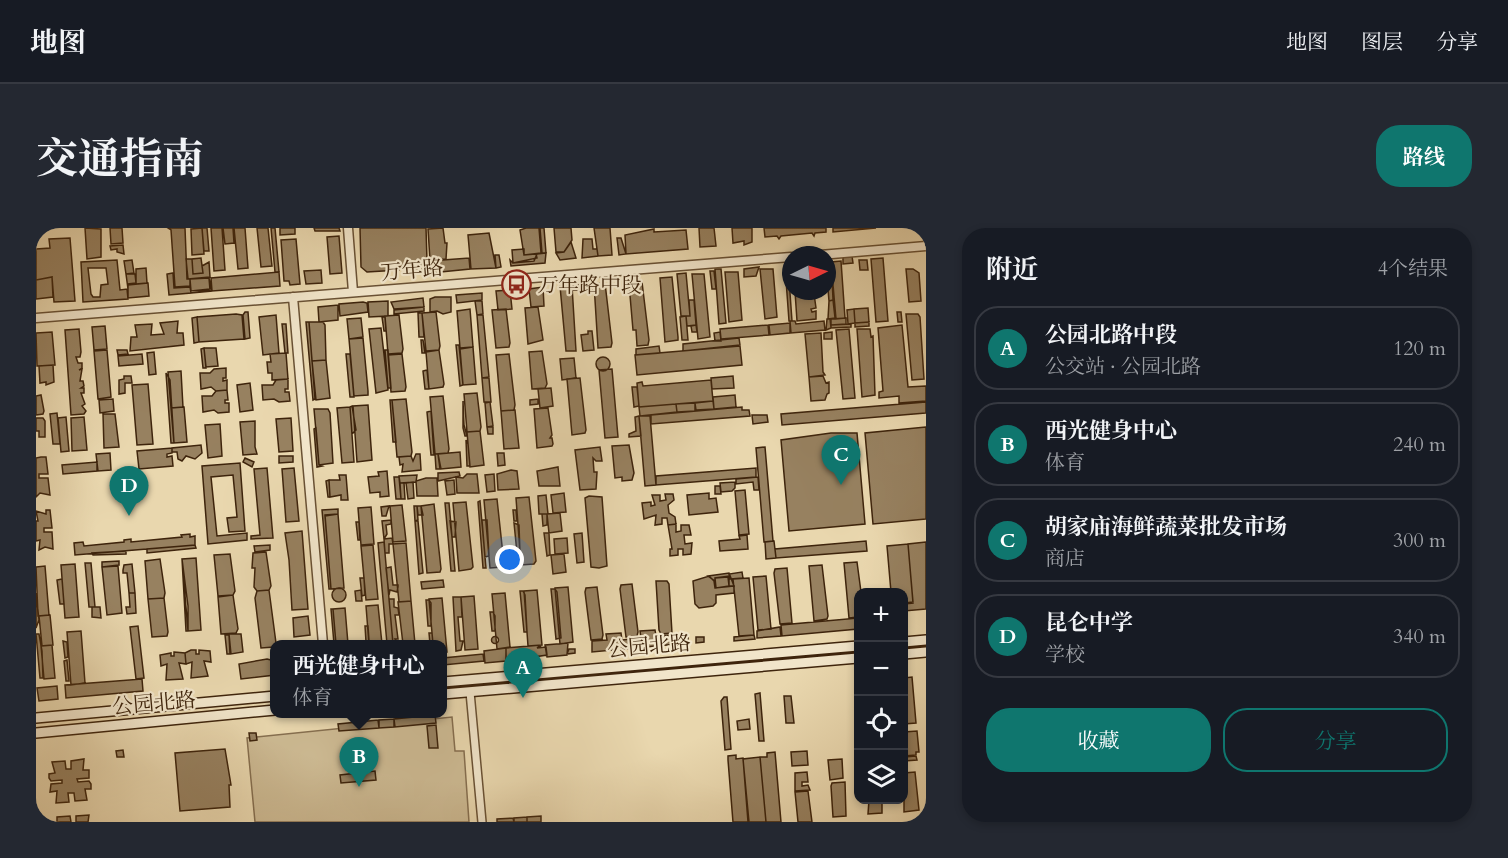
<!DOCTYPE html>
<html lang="zh">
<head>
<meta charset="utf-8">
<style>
	body { margin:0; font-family:Cardo,"Noto Serif SC",serif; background:#242831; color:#f1f3f6 }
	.controls { position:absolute; right:18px; bottom:18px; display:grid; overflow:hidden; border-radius:12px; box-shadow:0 3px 9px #0003 }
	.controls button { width:54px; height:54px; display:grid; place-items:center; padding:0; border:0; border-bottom:2px solid #363941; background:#171b24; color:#f1f3f6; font:30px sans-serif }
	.compass { position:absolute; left:746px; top:18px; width:54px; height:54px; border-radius:50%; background:#171b24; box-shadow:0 3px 9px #0003; rotate:85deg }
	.you { position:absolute; left:474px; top:332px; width:21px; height:21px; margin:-15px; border:4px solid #fff; border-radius:50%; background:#1a73e8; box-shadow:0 0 0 9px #1a73e833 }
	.badge { display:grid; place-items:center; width:39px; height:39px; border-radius:50%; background:#0f766e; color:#fff; font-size:20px; font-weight:700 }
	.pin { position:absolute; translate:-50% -50px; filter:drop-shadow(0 2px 3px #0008) }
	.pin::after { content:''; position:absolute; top:32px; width:21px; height:18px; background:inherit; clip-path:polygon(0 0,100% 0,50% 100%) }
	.popup { position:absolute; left:234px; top:412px; width:177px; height:78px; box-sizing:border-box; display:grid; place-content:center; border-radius:12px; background:#171b24; filter:drop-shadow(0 2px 4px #0005); font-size:20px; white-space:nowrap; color:#9ea1a6 }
	.popup b { font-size:22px; color:#f1f3f6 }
	.popup::after { content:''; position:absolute; left:50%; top:100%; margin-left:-12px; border:12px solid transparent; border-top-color:#171b24 }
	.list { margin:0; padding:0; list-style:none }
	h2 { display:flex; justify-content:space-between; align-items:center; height:78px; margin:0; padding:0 24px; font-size:26px }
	h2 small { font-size:20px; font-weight:400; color:#9ea1a6 }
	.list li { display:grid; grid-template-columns:39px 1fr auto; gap:18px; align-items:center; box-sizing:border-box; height:84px; margin:0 12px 12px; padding:0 12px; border:2px solid #363941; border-radius:24px }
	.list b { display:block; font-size:22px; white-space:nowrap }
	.list p { margin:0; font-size:20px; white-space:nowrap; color:#9ea1a6 }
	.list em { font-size:20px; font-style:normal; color:#9ea1a6 }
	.actions { display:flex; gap:12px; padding:18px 24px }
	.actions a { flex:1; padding:14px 0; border:2px solid #0f766e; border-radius:24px; text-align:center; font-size:21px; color:#0f766e }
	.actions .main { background:#0f766e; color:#fff }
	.icon { flex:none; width:33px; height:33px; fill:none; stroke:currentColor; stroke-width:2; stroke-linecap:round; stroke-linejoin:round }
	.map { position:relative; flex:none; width:890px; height:594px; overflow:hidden; border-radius:24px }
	header { display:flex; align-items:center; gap:36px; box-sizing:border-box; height:84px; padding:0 30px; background:#171b24; border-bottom:2px solid #363941 }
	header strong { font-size:28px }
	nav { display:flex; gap:33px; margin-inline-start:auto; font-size:21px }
	.intro { display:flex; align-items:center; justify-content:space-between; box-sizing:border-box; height:144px; padding:0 36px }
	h1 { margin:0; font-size:42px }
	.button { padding:15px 27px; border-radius:24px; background:#0f766e; color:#fff; font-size:21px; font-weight:700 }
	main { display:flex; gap:36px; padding:0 36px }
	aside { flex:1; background:#171b24; border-radius:24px; box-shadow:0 3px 9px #0003 }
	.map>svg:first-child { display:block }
	.green { fill:#ccb992; stroke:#856e4f; stroke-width:1.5 }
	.building { fill:#978160; stroke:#3e240c; stroke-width:1.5; fill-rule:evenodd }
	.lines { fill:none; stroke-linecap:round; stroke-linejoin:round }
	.minor-casing { stroke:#695134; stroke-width:10 }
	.tertiary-casing { stroke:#695134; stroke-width:11 }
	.secondary-casing { stroke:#3e240c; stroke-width:12 }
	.minor { stroke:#f1e5ca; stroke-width:7 }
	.tertiary { stroke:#f1e5ca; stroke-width:8 }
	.secondary { stroke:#f1e5ca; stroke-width:9 }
	.labels { text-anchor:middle; stroke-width:4.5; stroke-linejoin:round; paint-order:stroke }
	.street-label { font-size:21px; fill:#3e240c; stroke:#f1e5ca }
	.poi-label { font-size:21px; fill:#3e240c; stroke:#f1e5ca; text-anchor:start }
</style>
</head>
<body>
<header>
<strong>地图</strong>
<nav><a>地图</a><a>图层</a><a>分享</a></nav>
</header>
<div class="intro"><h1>交通指南</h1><a class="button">路线</a></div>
<main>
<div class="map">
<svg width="890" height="594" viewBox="0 0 890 594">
	<rect width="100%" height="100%" fill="#e9d7ae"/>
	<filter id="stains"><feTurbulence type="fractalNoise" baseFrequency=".00333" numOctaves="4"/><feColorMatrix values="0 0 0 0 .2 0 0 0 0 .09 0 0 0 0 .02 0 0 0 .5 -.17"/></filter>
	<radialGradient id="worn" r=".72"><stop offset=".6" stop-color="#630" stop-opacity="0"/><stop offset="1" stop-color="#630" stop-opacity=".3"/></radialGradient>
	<path class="green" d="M416,489L419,523H428L433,594H219L211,510Z"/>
	<path class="building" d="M49,0L65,1V29L51,31Z
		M74,0H86L87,15L75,16Z
		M132,0H149L151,51H154V58L139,59L135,2Z
		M166,0H171L173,23H168Z
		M166,0L168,26L156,27L155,1Z
		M175,0H186L189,42L178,43Z
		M187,0H197L198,15L189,16Z
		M198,0H209L212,40L202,41Z
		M221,0H232L236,38L225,39Z
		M235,0H239L243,44H239Z
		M244,0H259V6L244,7Z
		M278,0H303L304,3H279Z
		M324,0H390L391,33L376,39H363V42L331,44L325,39Z
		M407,0L409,15H411L410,31L394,32L392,1Z
		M490,0H503L505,25L488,27L484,2Z
		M504,0H508L510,25H506Z
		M518,0H535L536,12L528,24H520Z
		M558,0H574L576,27L562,28Z
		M663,0H678L680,18L664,19Z
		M696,0H716V14L708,17V13L697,15Z
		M728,0H790V4L779,5L778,8L776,5L745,8L743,11L741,8L729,9Z
		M797,0H840L797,4Z
		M618,1V4L650,2L652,21L590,26L589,7Z
		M453,5L460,40L435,41L432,7Z
		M303,8L306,45L294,46L291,9Z
		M34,10L39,73L18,74L16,49L0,52V21L14,20L13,11Z
		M581,10H585L590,26L583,27Z
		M260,11L264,56L254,57L253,53H248L245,12Z
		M547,11H556L557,21H561L562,28L546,30Z
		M535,14L540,30L524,32L520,25L528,24Z
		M87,17L88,26L81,24V21L75,22L74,18Z
		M488,21V27L500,26L501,30L477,35L476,22Z
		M510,25L509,35L475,38L474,32L477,35L498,33L501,26Z
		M459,27H463L465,39L460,40Z
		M816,28L817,35L807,36V29Z
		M165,30L167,45L157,46L156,31Z
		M433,30L434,41L395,45L394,33Z
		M847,30L852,93L840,94L835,31Z
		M150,31H156L157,46L167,45L166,38L173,34L174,49L152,51Z
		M81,32L84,62L91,61L92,71L47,74L45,34ZM52,40H70L72,56L65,57L64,69H57L55,66Z
		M96,32L98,45L90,46L88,33Z
		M823,32H831L832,42H824Z
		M805,33L809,90L800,91L795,34Z
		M384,34H393L394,44L376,46V38L384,37Z
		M753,36L754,50L750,51L749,37Z
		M723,39L720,48L708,49V41Z
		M110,40L111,55L100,56V41Z
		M679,41H685L690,95L683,96Z
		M724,41H737L741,89L729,91Z
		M870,41H877L883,45L885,73L873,74Z
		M285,42L286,55L270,56L268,43Z
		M674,43H678L680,61H676Z
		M243,44L244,58L176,63L175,50Z
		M689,44H702L706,92L693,94Z
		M137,45L138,60L154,59L155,65L133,67L131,46Z
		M650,45L654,88H645L641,46Z
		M90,46H99L100,55L92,56V61Z
		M656,46H668L674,109L662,111Z
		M796,48L797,72L793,73L791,49Z
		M16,49L17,69L0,71V52Z
		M636,49L642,109V112L629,114L624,50Z
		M173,50L176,63L155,65L174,62Z
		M173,50L174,61L155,63L154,51Z
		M753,51L756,93H753L750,52Z
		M606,54L613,112L612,117L601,118L600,102H597L593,56Z
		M112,55L113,68L92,70V57Z
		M569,55L576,115L575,119L562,120L558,56Z
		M558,56V61L554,63L537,62V57Z
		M524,58H536L540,123H530Z
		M507,59L508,78L495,79L493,61Z
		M474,62L476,81L462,82L460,63Z
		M759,63H774V66H778L780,80L775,81L776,84L780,83V91L761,93Z
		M446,65V72L421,75L420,67Z
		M399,69H415V84L407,86L401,83L394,84V71Z
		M387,70L388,79L358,81L355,74Z
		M653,72H658L660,97L651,98L650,88H654Z
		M797,72L799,90L792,91L793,73Z
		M352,73V88L333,89L332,74Z
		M439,73H446L447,86L441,87Z
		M327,74L331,75L332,84L304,88L303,76Z
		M302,77V92L283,94L282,79Z
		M388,79V83L358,86V82Z
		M502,79L507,112L492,116L489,80Z
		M832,80L833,94L819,95L818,81Z
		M434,81L437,119L424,120L421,83Z
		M470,81L474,115L473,119L460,120L456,82Z
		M818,81L819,95L812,96L811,82Z
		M209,84H212L214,110L209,111L207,87Z
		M400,84L404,118L403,122L390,123L386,85Z
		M861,84H865L866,94H862Z
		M382,85H386L388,109H383Z
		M200,86L206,87L208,111L163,114L161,89Z
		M870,86H882L884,89L888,151L876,152Z
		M240,87L243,125L227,127L223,89Z
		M363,87L367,121L366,125L352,126L349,88Z
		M441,87H447L453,149L446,150Z
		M650,88L652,112H646L644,89Z
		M161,89L163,114L158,115L156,90Z
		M346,89H349L350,103H348Z
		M325,90L327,109L313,111L311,91Z
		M810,90V96L795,97V91Z
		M791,91H794L795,100L790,102Z
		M142,93L141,105H147L148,117L94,123L95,109H101L99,97L116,96L115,107L128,106L124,95Z
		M754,93H759L760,96L788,93L789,102L755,105Z
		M270,94H273L279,171L277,172Z
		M273,94H287L289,97L290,132L276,133Z
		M833,94V98L819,99V95Z
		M754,95V105L734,107L733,97Z
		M246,96H250L252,125H249Z
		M815,96V99L795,100V97Z
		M660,97L661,104H656L655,98Z
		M732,97L733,107L685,111L684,101Z
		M866,97L872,159L890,158V173L863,175V168L843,170V164L847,163L842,100Z
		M69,98L71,121L58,122L56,99Z
		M345,100L352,162L340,165L333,101Z
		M43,101L45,124L44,129H40L42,135H46V140L43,142L46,141L44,153H47L48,158L45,160H48V165H45L49,176L46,178L50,183L48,186L35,187L29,102Z
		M813,101L819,170L807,171L800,102Z
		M821,101H834L835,109L837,108L839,167L826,169Z
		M552,103H556L558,122L547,123L545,107L552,106Z
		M16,104L19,137L1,138L0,105Z
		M684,104L685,113H679L678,105Z
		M796,104V111H788V105Z
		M785,105L787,144L789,147L773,149L769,106Z
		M327,110L332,163V167L318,168L313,111Z
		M703,110L704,117L647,123V116Z
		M385,112H387L389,125H386Z
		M420,117H423L427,157L424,158Z
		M623,118L624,125L600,127V121Z
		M704,118L706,137L601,147L599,127Z
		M437,119L440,156L427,157L424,121Z
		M168,120L170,140H167L165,121Z
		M168,120H180L182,138L170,139Z
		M71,122L75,169L62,171L58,123Z
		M81,122H91L92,126L82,127Z
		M349,122H352L355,160H352Z
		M403,122L408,156L407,159L393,161L390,124Z
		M506,123L511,156L509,160L496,161L493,124Z
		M118,124L120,146L113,147L111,125Z
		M250,125L252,151L236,152V145H232L231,134H235L234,126Z
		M106,126L107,136L83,138L82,128Z
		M310,126H314L318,169H314Z
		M366,126L370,159L369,163L355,164L352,127Z
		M473,126L479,177L478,182L465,183L460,127Z
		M560 136a7 7 0 1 1 14 0a7 7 0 1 1-14 0Z
		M538,130L540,150L526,152L524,131Z
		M290,132L294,170L280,172L276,133Z
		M17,137L18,154L10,157V154L4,155L3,138Z
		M190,140V150H187V153L191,152V162L180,163L175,159L165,161L164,145H174L178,141Z
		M576,141L582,209L569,210L563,142Z
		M391,142L393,161H389L387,143Z
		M145,143L147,179L135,180L132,144Z
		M130,145L134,152L138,215H135Z
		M88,148H95L96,155H89V165L83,166V152L88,151Z
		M697,148L698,160L676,161L675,150Z
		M787,148L790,155L793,154V165L791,166L789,172L775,173L773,149Z
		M446,150H453L455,174H448Z
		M544,150L550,202L549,205L536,207L531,151Z
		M252,151V161H249V164H253L254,173L243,174L238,171L227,172L226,157H237L240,152Z
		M675,152L677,173L603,179L601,155L606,154L607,158Z
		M214,155L217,182L204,184L201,157Z
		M112,156L117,216L101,217L96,157Z
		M596,159H601L603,178L598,179Z
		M515,160L517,178L504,180L502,161Z
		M191,162L192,172H189V175H193V184L182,185L178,182L167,184L166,168H176L180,163Z
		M441,165L445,199L444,203L431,204L428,166Z
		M5,167L8,183L7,186L0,187V168Z
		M699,167L700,179L678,181L677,169Z
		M407,168L413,221L412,225L399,226L394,169Z
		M77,171L78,183L64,185L63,172Z
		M370,171L376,224L375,228L361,229L356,172Z
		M502,171V176L494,177V172Z
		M354,172H356L360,214H357Z
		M427,173L428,197L431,208H429L427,200Z
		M677,173L678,181L660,182L659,175Z
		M454,174L457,198L451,199L449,175Z
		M890,174V185L746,197L745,186Z
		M659,175V183L641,184L640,176Z
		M640,176L641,184L604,188L603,179Z
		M332,177L336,232L321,234L317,178Z
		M316,178L320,202L316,206L314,179Z
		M148,179L151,214L138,215L135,180Z
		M314,179L318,234L306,235L301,180Z
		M706,179V182H713L714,188L615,196V187Z
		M512,180L516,207L514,210H516L517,216L516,218L501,220L498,181Z
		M278,181H292L294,185L297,235L283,237Z
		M479,182L483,220L468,221L465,183Z
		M395,183L398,227H395L391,184Z
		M21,185L24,216H17L14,186Z
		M67,186H79L83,219L68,220Z
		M716,187H731L732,194L717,196Z
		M603,188H614L620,257L609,258Z
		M603,188L605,208L593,209V206L600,203L599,189Z
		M30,189L33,223L25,224L22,190Z
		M48,189L51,222L36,223L35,190Z
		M0,190H7L9,193V209H3V203H0Z
		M255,190L257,223L243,224L240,191Z
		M219,193V219L221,226L207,227L204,194Z
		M184,196L186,228L172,230L169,197Z
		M451,199H457V206H452Z
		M890,199V291L837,296L829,205Z
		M280,200L283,237L286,238L281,239L278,201Z
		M444,203L448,237L434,239L431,204Z
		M795,205H821L829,296L753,303L745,212Z
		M430,212L432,216L434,238H431Z
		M165,217L166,225L159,231L150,228L146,233L142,231L141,224H136V220Z
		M593,217L598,245L596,252L586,253V249L579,250L576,218Z
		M564,219L566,233H560L557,230L558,244H561L560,261L544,262L539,222Z
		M729,219L737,313L728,314L720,220Z
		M136,220V225L131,226V229L136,228L137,238L103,241L101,223Z
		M424,224L425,239L405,241L402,226Z
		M74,225L75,242L62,243L60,226Z
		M461,225H468L469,237L462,238Z
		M380,226H384L385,242L366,244L367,236L364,237L363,229L375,228L377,233Z
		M399,226H402L404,241H400Z
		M243,228H257V234L243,235Z
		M5,229H10L12,246H3V250H12L14,267L4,265L0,269V230Z
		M209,230L218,234L216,239L207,234Z
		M61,234V243L27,246L26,237Z
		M204,235L209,303L193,304L191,290L201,289L197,247L175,249L181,308L211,305V312L172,316L166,238Z
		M522,239L524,258H503L501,243Z
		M231,240L237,310L215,311V308L224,307L218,241Z
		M258,240L263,293L250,294L246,241Z
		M720,240V249L620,257V248Z
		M475,242L481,243L483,261L462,262L461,246Z
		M351,243L353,268L344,269V264L334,265L332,249L343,248L342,244Z
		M423,244L424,248L402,253V245Z
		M431,246H441L443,265H421L420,249L427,250Z
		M458,246L459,263L451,264L449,247Z
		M303,247H310L312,272H305V267L294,269L293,252H304Z
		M381,247L380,254L364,255L363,248Z
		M358,249H363L365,271H360Z
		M722,249L723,262H718L717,254L700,256V251Z
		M390,250H401L402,268H381L380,253Z
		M293,252L294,269H292L290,253Z
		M418,252L419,266L411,267L409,253Z
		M377,254L378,270L372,271L370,255Z
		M699,254V260L696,263L685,264L684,255Z
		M364,255H368L369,271H365Z
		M679,258H684L685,266H679Z
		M709,262L713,306L703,307L699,263Z
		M528,265L530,284L517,285L515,267Z
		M673,265V271L680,270L682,284L653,287L651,267Z
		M629,266H637L638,272L632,277L633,285L639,289L640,296L632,297L631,290H626V296L619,297L620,287L608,291L606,275L615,274V278L619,277L616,267H624V273L630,272Z
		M510,267L512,286H503L502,268Z
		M553,268L566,269L571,338L563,340L555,339L549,270Z
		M493,269L500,333L498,336L485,337L480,270Z
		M461,271L468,336L467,339L454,340L448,272Z
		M444,273L450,340H447L442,274Z
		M430,274L437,339L435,341L423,343L417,275Z
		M409,275H413L419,343H415Z
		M398,276L405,341L404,344L391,345L385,278Z
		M366,277L370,313L357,314L354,278Z
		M353,278L350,288H346L345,279Z
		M378,278H381L382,292L379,293Z
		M381,278H385L387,287H382Z
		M335,279L338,316L325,317L322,280Z
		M302,281V286L289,287L295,361H293L286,282Z
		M10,282H14L16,300H8V304H16L17,321L9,319L3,322L4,312L0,313V293H2L0,283L10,286Z
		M477,282H480L481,293H478Z
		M524,285L526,303L513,305L511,286Z
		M302,286L308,360L295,361L289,288Z
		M506,286H511V297L507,298Z
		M355,292V296L350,297L351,306L348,311L346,293Z
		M446,292H451L453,328L449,329Z
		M379,293H382L387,345L383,346Z
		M414,293L420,294L419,309H416Z
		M320,294H323L324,312H322Z
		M478,295L483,297L484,325H481Z
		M640,296V304L645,303V297H653L655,307H648L649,316L656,315L655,326L647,327V321H642V327L634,328V321H636L632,297Z
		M266,303L272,381L256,382L253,332L249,305Z
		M508,305H513L514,327L511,328Z
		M546,305L548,334L541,335L538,306Z
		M154,306V309L159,308V317L39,327L38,315L47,314L48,318L88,314V312L95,311V314L146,309L145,307Z
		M711,307L712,321L684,323L683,313L704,311L703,308Z
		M356,310L357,316H353V325H349L348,311Z
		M531,310L532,325L519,326L518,311Z
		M738,313L740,330L730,331L729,314Z
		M830,313L831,323L740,330L739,321Z
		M348,314L357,416H351L342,315Z
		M890,314V381L868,383V376L877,375L872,316Z
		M370,315L375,373L363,374L357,316Z
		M872,316L877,374L868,375V364H855L851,318Z
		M159,317L160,320L111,325V321Z
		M234,317V322L219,324L218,318Z
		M337,317L342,371L330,372L325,318Z
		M90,323V326L57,327L56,325Z
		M230,324L235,358L233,362L221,363L218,359L219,340H216L217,325Z
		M194,326L199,363L197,367L182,368L178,327Z
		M528,326L530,344L517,346L515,327Z
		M160,330L165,402L152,403L146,331Z
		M124,331L129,365L128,370L112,371L109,333Z
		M146,331L152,378V403H150Z
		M83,333V337L66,339V334Z
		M821,334L825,364H822V389L813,390L808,335Z
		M49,335H55L59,379H53Z
		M39,336L43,389L29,390L25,337Z
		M96,336L99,365H93L91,345H87V342L88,337Z
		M786,337L792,388L791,391L778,393L773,338Z
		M9,338L13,387L2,388L0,339Z
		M82,338L86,385L71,387L66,339Z
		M355,339L357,357H362V359L361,364L354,362L353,367L350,340Z
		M751,340L756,395L744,396L738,345L739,341Z
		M706,344L707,350L694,351L693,346Z
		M693,345L698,358H693V348L679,350V353L672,348Z
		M673,348L678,353L679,360L698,358V365L680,367V375L677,378L663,380L659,376L657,353Z
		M730,348L735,401L722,402L717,349Z
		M692,349L693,358L680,360L679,350Z
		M324,350H328L329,367L326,368Z
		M713,350L718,407L703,408L697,351Z
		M26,351L28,376H24L21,352Z
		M407,352L408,359L386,361L385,354Z
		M620,353H631L633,356L636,405L625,406L623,402Z
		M596,356L602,404L601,408L590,409L584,361L585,357Z
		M532,359L537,414L524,416L519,360Z
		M561,359L567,407L566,411L555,412L549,364L550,360Z
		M296 367a7 7 0 1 1 14 0a7 7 0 1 1-14 0Z
		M515,361H519L521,364L525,410L520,411Z
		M233,362L240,415L238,419L225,420L219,370L221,363Z
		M325,362L326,373H320L319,363Z
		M501,362L506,417L492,418L488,363Z
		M484,363H487L489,367L491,404H488Z
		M0,365L3,392L0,400Z
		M93,365H99L100,385L91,386L90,379H94Z
		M469,365L474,419L461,421L456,366Z
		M197,367L202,401L200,405L185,406L182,369Z
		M438,368L442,421L429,422L425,369Z
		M417,369H425L426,389H422L424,413H427L425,422L420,423Z
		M128,370L132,404L131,408L116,409L112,371Z
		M406,370L411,424H407V416H397L393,371Z
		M353,371H358V379L362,380L363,387H359L362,411H359L362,416H357Z
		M390,372H393L395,375V398H392Z
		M375,373L379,416H367L362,374Z
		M342,377L346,416H333L330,378Z
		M56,379H64L65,390L56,389Z
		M309,380L312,416H300L297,381Z
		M295,381H297L300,416H298Z
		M454,384H457L459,388V403H456Z
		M14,387L17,417L6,418L3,388Z
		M272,388L274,407L258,409L257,390Z
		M822,390V401L746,408L745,397Z
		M102,398L108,450L100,451L94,399Z
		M329,398H332L333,413L330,414Z
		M744,399L745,408L721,410V403Z
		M619,402L620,408L652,406V415L556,424V413L571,412L570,406L585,405L586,412L605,410L604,403Z
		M45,403L49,455L35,457L31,404Z
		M393,405H396L397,416H394Z
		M0,406H3L6,423L7,450H4Z
		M193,406H205L207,424L195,426Z
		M189,407H193L194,426H191Z
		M718,407L719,411L698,413V409Z
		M455.5 412a3.5 3.5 0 1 1 7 0a3.5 3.5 0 1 1-7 0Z
		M660,409H668V414L660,415Z
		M27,413L31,414L32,429L29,430Z
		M532,415L531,427L511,429L509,417Z
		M16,417L19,450L8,451L5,418Z
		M506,417L501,420L510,419L511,427L470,433V420Z
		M470,420V433L449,435L448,423Z
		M533,421H539V425L531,426Z
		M155,422H160V426H163V422L174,423L175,434L168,433L172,448L155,450L156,434L150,436L149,425Z
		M138,424L149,425L150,436L143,435L147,451L130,452L131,436L125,438L124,427L135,425V428H138Z
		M447,426L448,433L407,437V430Z
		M231,431L239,433V447L205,451L203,436Z
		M31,432L33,453H30L28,433Z
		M868,446V450L876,449L880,495L868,496Z
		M106,451L107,463L30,470L29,457Z
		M21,458L22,471L3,473L1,460Z
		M724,465L728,513H723L719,466Z
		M748,468H755L758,495H750Z
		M688,469H691L695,521L689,522L685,473Z
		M399,487L400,495L359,499L358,491Z
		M358,491V499L343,500V492Z
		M713,491L714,501L702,502L701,493Z
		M342,492L343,500L303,503L302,496Z
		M400,497L402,520H393L391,498Z
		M881,503L883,524H880V527L868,528V504Z
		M213,505H220L221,512L214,513Z
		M189,521L195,557H193L194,579L144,583L139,525Z
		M87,522L88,529H81L80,523Z
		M771,523L772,537L756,538L755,524Z
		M739,524L745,594H730L724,529H731V525Z
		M700,527V531L707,530L712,594H697L692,532V528Z
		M880,528L881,532L868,533V529Z
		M724,529L730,594H713L707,531Z
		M48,531L47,542H53V550L41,551L42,554L53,553L55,556V561H49L51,572L39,573L38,565H32L33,574L20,575L21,563L14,564L15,556L26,555V552L15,553L13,550V546L19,545L16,534L29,533L30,541H35V533Z
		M806,531L807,550L794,552L792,532Z
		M339,543L340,552L305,555L304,547Z
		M771,544L772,554H766V558L772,557L774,562L759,563V545Z
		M879,544L883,582L868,584V545Z
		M809,554L810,588L797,589L795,558L796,555Z
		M772,563L776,594H762L759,564Z
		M833,572H846V585L832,586Z
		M53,587L52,594H40V588Z
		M34,588L35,594H21V589Z
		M505,588V594H491V589Z
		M491,589V594H478V590Z
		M477,590L478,594H461V591Z"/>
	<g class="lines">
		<defs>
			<path id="minor" d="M434,464L446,594"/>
			<path id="tertiary" d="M312,0L317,64
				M784,27L890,18
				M257,69L287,416
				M0,90L755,29"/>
			<path id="secondary" d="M868,414L890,412
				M868,426L890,424
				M407,454L822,418
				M407,466L822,430
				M0,490L239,468
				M0,505L239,482"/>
		</defs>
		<use href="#minor" class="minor-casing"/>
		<use href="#tertiary" class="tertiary-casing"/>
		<use href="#secondary" class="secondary-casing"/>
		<use href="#minor" class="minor"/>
		<use href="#tertiary" class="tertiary"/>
		<use href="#secondary" class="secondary"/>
	</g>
	<defs>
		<symbol id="bus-ring" viewBox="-11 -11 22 22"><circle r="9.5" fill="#f1e5ca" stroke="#8f2418" stroke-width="1.5"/><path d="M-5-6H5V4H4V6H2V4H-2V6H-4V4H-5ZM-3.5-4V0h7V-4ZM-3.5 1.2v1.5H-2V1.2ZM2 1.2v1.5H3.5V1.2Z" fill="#8f2418"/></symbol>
	</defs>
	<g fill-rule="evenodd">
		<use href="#bus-ring" x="464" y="40" width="33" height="33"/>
	</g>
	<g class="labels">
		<g class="street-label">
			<text transform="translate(376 42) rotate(-5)" y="7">万年路</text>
			<text transform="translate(613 418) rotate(-5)" y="7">公园北路</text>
			<text transform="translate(118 475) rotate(-5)" y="7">公园北路</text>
		</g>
		<g class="poi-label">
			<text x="501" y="64">万年路中段</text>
		</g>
	</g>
	<rect width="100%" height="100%" filter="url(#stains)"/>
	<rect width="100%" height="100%" fill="url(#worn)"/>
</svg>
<div class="controls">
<button>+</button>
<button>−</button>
<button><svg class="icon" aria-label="locate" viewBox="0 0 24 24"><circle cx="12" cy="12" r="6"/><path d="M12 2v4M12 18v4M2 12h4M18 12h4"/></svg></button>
<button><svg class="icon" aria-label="layers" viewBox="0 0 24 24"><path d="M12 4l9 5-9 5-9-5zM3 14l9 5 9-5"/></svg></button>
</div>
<svg class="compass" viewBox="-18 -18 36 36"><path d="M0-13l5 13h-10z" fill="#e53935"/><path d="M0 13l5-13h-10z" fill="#9ea1a6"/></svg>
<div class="you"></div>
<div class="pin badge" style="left:487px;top:470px">A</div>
<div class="pin badge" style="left:323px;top:559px">B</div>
<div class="popup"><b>西光健身中心</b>体育</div>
<div class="pin badge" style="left:805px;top:257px">C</div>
<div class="pin badge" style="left:93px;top:288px">D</div>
</div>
<aside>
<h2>附近<small>4个结果</small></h2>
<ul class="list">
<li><span class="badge">A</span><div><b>公园北路中段</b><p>公交站 · 公园北路</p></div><em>120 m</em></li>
<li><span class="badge">B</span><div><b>西光健身中心</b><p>体育</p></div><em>240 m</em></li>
<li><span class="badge">C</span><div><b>胡家庙海鲜蔬菜批发市场</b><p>商店</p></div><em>300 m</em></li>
<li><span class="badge">D</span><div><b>昆仑中学</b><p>学校</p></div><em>340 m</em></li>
</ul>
<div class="actions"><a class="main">收藏</a><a>分享</a></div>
</aside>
</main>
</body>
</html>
